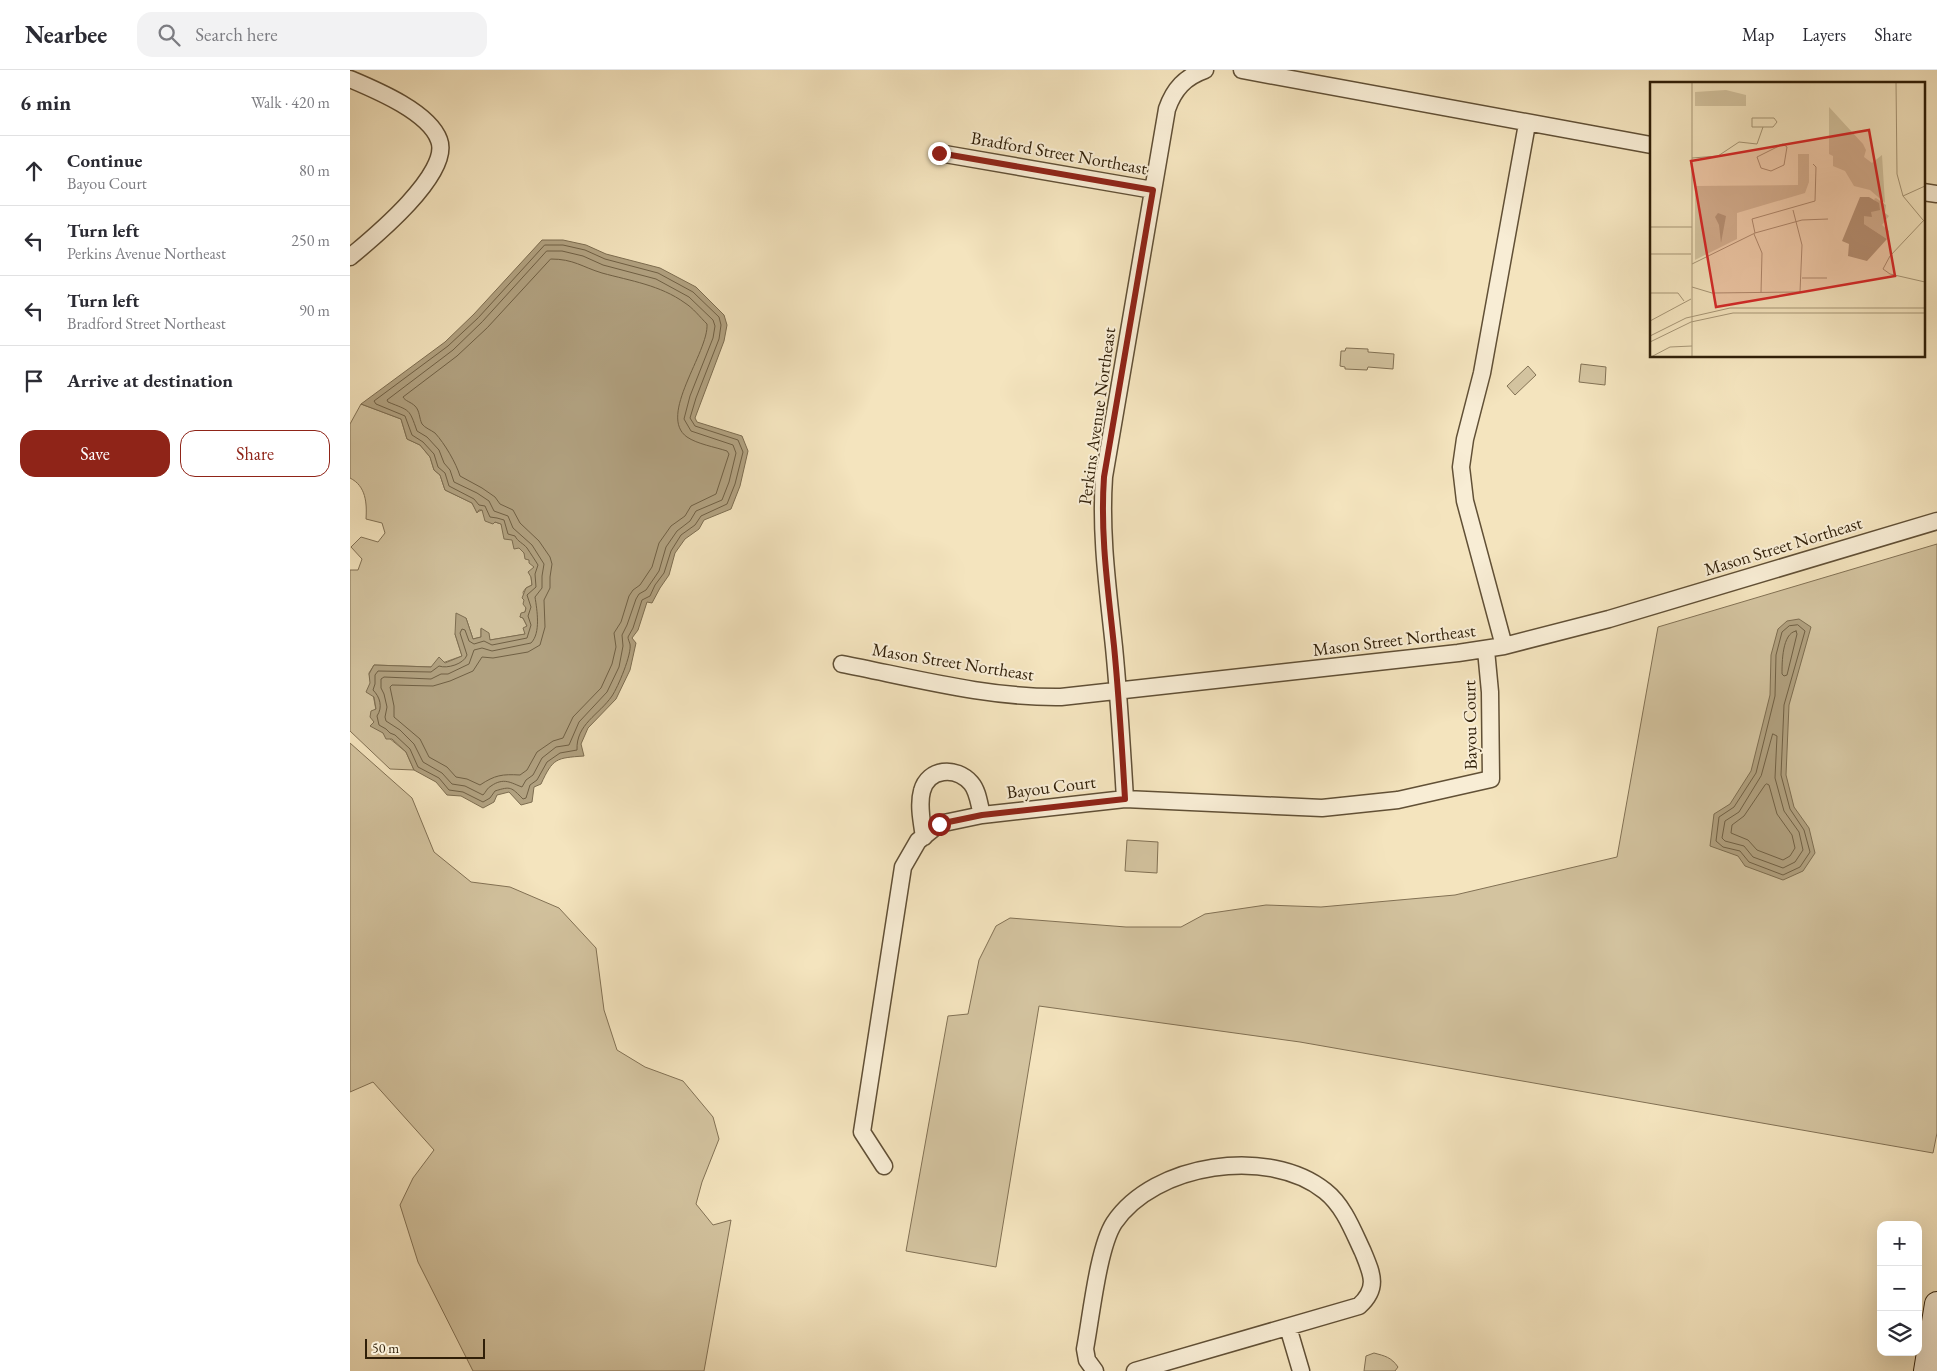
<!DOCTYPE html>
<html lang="en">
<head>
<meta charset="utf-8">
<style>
	body { margin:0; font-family:"EB Garamond",serif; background:#f2f2f3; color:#2b2b33 }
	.controls { position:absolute; right:15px; bottom:15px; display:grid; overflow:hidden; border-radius:10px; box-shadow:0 5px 20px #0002 }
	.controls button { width:45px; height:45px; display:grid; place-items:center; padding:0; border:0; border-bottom:1px solid #e1e1e2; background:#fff; color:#2b2b33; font:25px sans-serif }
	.scale { position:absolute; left:15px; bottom:12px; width:120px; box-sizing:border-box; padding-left:5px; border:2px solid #301f08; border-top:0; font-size:14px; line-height:18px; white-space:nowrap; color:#301f08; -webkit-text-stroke:4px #f8edd5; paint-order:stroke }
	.stop { position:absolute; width:15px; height:15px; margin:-11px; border:4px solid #8f2418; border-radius:50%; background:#fff }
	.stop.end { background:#8f2418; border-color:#fff; box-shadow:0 1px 5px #0008 }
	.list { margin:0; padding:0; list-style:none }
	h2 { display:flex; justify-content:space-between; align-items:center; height:65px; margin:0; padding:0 20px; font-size:21px }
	h2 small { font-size:16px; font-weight:400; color:#7c7c81 }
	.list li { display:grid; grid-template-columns:32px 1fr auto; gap:15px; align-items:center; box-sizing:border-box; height:70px; padding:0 20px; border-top:1px solid #e1e1e2 }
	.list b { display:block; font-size:19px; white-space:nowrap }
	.list p { margin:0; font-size:16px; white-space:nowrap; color:#7c7c81 }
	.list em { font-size:16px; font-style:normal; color:#7c7c81 }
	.actions { display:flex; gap:10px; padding:15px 20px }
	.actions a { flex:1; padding:11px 0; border:1px solid #8f2418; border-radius:15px; text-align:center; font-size:18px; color:#8f2418 }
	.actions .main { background:#8f2418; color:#fff }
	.icon { flex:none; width:28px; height:28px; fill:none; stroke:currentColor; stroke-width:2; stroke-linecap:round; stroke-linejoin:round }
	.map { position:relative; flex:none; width:1587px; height:1301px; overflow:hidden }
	header { display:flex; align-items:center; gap:30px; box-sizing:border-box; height:70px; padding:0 25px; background:#fff; border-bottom:1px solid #e1e1e2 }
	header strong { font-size:24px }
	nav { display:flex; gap:28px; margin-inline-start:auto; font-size:18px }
	.search { width:350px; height:45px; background:#f2f2f3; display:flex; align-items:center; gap:12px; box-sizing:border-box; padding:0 18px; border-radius:15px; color:#7c7c81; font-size:19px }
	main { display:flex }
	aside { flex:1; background:#fff }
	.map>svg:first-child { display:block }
	.green { fill:#d3c39f; stroke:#827154 }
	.water { fill:#b1a180; stroke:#7d6d50 }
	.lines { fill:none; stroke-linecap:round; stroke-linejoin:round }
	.shore { stroke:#706044; stroke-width:1 }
	.minor-casing { stroke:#615036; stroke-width:19 }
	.secondary-casing { stroke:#301f08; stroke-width:26 }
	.minor { stroke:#f8edd5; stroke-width:16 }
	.secondary { stroke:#f8edd5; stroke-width:24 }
	.route { stroke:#8f2418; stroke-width:6 }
	.labels { text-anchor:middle; stroke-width:4; stroke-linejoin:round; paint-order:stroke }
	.street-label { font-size:18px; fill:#301f08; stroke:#f8edd5 }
	.inset-road { fill:none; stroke:#a69575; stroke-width:1 }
	.view { fill:#d62828; fill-opacity:0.15; stroke:#d62828; stroke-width:2.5 }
	.inset-edge { fill:none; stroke:#301f08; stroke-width:2.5 }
</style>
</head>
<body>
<header>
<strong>Nearbee</strong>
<div class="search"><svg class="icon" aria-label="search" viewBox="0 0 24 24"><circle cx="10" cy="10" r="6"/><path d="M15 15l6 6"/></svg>Search here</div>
<nav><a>Map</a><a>Layers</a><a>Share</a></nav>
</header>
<main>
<aside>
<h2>6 min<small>Walk · 420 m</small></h2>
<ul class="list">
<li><svg class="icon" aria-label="ahead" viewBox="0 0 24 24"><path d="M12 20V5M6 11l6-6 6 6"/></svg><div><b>Continue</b><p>Bayou Court</p></div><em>80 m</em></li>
<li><svg class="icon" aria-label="left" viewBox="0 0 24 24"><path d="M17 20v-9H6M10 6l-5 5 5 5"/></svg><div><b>Turn left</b><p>Perkins Avenue Northeast</p></div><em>250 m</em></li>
<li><svg class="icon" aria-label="left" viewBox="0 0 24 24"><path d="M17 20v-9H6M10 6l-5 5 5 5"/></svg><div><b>Turn left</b><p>Bradford Street Northeast</p></div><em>90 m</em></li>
<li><svg class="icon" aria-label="arrive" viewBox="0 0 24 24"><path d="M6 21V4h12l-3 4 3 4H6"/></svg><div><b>Arrive at destination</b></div></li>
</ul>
<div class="actions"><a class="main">Save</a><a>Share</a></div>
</aside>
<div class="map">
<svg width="1587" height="1301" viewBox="0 0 1587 1301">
	<rect width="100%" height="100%" fill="#f4e4be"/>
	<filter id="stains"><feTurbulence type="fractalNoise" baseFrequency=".004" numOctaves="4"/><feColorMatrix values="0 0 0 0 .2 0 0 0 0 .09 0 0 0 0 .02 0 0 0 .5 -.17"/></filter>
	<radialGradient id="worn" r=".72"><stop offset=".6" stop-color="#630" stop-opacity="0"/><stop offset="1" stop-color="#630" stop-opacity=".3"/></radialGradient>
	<path class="green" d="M996,278L1018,279V282L1044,284L1043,299L1018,297L1017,300L995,299V297L990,296L991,281H995Z
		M1231,294L1256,297L1255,315L1229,312Z
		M1178,296L1186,305L1165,325L1157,316Z
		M11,334L51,349L57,369L70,375L80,387L84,400L90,405L95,420L122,433L127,442L132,440L145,452L151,454L185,497L181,507L182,515L176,518L173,522L176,538L175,542L171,544L170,547L173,548L177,556L176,564L140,570L131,559V567L123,569L116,548L105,564L112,586L81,597L24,595L19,603L26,640L25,652L33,663L56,682L64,700L40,699L0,661V500H8L12,489L1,477L11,467L28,472L35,463L32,453L16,449C17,433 16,416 0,408V354Z
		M1587,474V1063L1583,1083L950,972L689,936L646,1197L556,1181L598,946L618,944L629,890L646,856L660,848L776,857H831L855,844L916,835L971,837L1105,825L1267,787L1308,557Z
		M0,673L62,728L84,782L121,812L160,817L209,838L246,878L254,940L267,980L295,997L333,1011L363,1047L369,1069L352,1112L346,1134L363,1155L381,1150L354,1301H123L68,1192L50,1135L63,1108L84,1080L23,1012L0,1022Z
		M777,770L808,772L807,803L775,801Z
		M1024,1283C1035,1286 1041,1287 1048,1297L1045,1301H1014L1016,1286Z"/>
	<path class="water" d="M192,170H213L236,175L256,184L310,198L346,217L374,245L377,255L374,271L345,348L347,352L392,366L398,381L390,416L381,439L354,450L349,459L335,469L325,483L319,505L310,518L302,533L297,532L288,560L282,568L286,573L280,600L266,629L238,658L231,674L234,686C206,688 203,688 191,714L184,717L182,732L171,735L159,722L147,725L144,732L133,738L111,726L97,725L86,712L64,700L56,682L42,669H36L33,663L20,656L24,652L20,647L21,641L26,639L24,627L16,622L20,613L19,604L24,595L81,597L89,587L95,593L112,586L105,564L106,543L116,548L123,569L131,567V558L139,563L140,570L175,564L173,558L177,556L173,548L170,547L171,543L175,542L176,538L173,534L174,530L172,528L176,518L182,515L181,507L178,502L184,497L179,493V490L175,489L174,483L169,478L164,479L162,470L154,469L151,454L145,452L143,454L135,451L132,440H129L127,443L122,433L95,420L90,405L84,400L80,387L70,375L57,369L51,349L11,334L95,272L124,244Z
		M1449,549L1461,557L1439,635L1436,705L1444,737L1459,758L1465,783L1453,801L1433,810L1395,796L1388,786L1360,776L1364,744L1380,734L1401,701L1420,625L1421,585L1428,559L1437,551Z"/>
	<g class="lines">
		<path class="shore" d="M195,175H213L235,180L255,189L308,203L343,222L369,247L371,255L369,269L346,328L340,348L345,356L388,370L393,382L385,414L377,434L351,446L345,455L331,465L321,481L314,503L305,515L300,526L292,530L283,558L278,567C278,569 279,571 280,574C282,584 268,617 262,626C249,645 226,654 227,680L210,683L197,692L187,710L180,715L176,728L173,729C161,717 161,716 145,721L140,728L133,732L113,722L99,720L89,708L68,697L60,679L45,665L40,663L36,659L29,655L27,646C33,637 30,627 23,620L25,614V605L28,601L81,602L89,596C97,599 114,594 117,585L110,563L112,559L115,560L119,571L124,574L134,571L142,575L177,568L181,555L178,546L181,537L177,525L186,517L185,504L188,495C185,490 181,484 177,478C173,473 168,472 165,466L158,464L154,450L147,448L140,447L135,436L129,435L124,429L99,416L95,403L88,397L84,384L73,372L62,365L55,346L26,334L24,331L98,276L128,248Z
			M197,181H212L233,186L253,195L306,209L339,227L363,250L365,256L363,268L340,326L334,349L341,361L383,375L386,383L379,412L372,430L346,441L340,451L327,461L316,477L309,501L296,520L289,524L286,529L277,555L272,565L273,576L269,597L257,622L229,652L219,675L206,677L192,688L183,705L176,710L172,717C161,713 154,707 141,716C137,718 136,722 133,725L115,716L102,714L92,703L73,692L64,674L50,660L36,651L35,647L37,637L34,624L31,618V609L34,607L81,609L91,604H98L119,594L124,580L132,578L142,581L181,573C191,563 187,540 185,527L192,518V506L194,494L182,475L163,458L158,446L144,441L139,431L127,423L104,412L100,400L94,393L89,380L77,367L67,361C59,338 60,341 38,332L37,330L103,280L132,252Z
			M201,189C224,189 232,197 252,203C281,211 310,215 335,233C343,238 350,247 357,254C359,282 307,346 337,367C347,374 365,377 377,381L379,384L366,424L341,436L335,446L321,456L309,473L302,497L290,515L283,520L279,526L271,552L264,563L266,577L262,594L251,618L223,647L213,668L203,671L187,682L177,700L170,705C152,704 145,705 130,715L117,709L106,707L97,697L79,687L70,669L44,647V636L40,617L42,615L83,616L100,611L123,601L132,587L143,588L178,582L190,575L195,557L194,530L200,518V507L202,494L200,487L189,471L170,453L163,440L150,434L145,427L132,418L110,406C106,393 95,374 85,363C81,360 75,358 72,354C69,348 70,341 65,336C61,332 55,331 53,327L107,286L137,258Z
			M1448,555L1455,561L1434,635L1431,705L1440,739L1454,760L1460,782L1450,797L1433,805L1399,792L1390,781L1373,777L1366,771L1369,747L1384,737L1406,703L1425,626L1426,585L1432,562L1439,556Z
			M1446,561L1447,564L1437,605L1434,606L1432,604C1432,593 1432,563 1446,561Z
			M1423,664L1427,666L1425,708L1434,741L1449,762L1453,780L1445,792L1433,798L1403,787L1394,776L1375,771L1372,768L1375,751L1389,742L1411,706Z
			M1417,714L1419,715L1427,744L1442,765L1445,778L1440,786L1433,790L1407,780L1398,770L1381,763L1382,755L1394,746L1415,715Z"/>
		<defs>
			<path id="minor" d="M892,0L1301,75
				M0,9C26,20 79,42 89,70C102,103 23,168 0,187
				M589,83L803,120
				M1573,122L1587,124
				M1154,576L1115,431L1111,397L1115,369L1132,303L1177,54
				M492,594C564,608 638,628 711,627L1108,583L1154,576L1259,549L1587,451
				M775,729C772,678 769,628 764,577C758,520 750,464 754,407L817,39C824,19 835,7 855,0
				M574,767C572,753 568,735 572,721C578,698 606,696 621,713C628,721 629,734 632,745
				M534,1096L512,1062L553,797L568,771L589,754L632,745L775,729L972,738L1048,730L1141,709L1140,622L1136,580
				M938,1257L951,1301
				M745,1301L737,1290L735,1279C741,1248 748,1178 764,1153C804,1093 919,1076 975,1121C994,1136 1003,1161 1013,1182C1022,1204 1029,1218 1009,1236L785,1301"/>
			<path id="secondary" d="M1576,1301L1587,1234"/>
		</defs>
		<use href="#minor" class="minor-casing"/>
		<use href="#secondary" class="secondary-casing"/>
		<use href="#minor" class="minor"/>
		<use href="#secondary" class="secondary"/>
	</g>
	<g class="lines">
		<path class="route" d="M589,83L803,120L754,407C750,464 758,519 764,576C769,627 772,677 775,729L632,745L589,754"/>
	</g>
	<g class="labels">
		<g class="street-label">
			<text transform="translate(709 83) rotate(10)" y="6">Bradford Street Northeast</text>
			<text transform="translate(747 346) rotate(-82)" y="6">Perkins Avenue Northeast</text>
			<text transform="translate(1433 476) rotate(-17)" y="6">Mason Street Northeast</text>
			<text transform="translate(1044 570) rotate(-7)" y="6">Mason Street Northeast</text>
			<text transform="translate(603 592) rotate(9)" y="6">Mason Street Northeast</text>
			<text transform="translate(1120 655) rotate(-91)" y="6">Bayou Court</text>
			<text transform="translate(701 717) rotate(-7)" y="6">Bayou Court</text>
		</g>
	</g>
	<g transform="translate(1300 12)">
		<rect width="275" height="275" fill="#f4e4be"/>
		<path d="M76,8L96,13V24H45V10ZM179,25L213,62L216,68L214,75L222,81L232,73L235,121L220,108L204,104L195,89L183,84V74L179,72ZM148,72H159V100L155,111L87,131V157L45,178V104L148,103ZM226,116L236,123L235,131L239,134L232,143L239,149L237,157L214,142V134L229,124L224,117Z" fill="#d3c39f"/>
		<path d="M210,115H219L229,121L230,128L221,130L222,135L214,134V142L237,157L217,179L198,174L199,162L192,159ZM68,131L76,134L71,161L69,143L65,135Z" fill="#b1a180"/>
		<path class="inset-road" d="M42,0V275M246,0L247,92L253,114L273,138M102,36H124L127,40L123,45H102ZM107,62L113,45M133,62L137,65L134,83L121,89L111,86L107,75ZM42,76L68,74L89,60L107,62M253,114L275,104M275,137L240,174L233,187L240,192L275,200M0,145H42M105,151L102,137L165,119L166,85L163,82M104,152L112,171L111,211M0,172H41M42,182L105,151L152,138L178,137M152,196H177M42,205L62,211L150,210L152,163L143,128M0,211H28L34,219M0,239L41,217M0,254L36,236L80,226H275M0,260L41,240L83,231H275M1,275L20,265L42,264M169,275H239"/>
		<path class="view" d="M219,48L245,194L66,225L41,79Z"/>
		<rect width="275" height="275" class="inset-edge"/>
	</g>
	<rect width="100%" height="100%" filter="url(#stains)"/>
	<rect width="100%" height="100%" fill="url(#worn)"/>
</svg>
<div class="controls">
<button>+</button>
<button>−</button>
<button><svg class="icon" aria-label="layers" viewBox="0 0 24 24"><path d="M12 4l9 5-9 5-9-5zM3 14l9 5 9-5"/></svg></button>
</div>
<div class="scale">50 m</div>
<div class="stop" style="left:589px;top:754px"></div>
<div class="stop end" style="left:589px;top:83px"></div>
</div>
</main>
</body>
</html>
